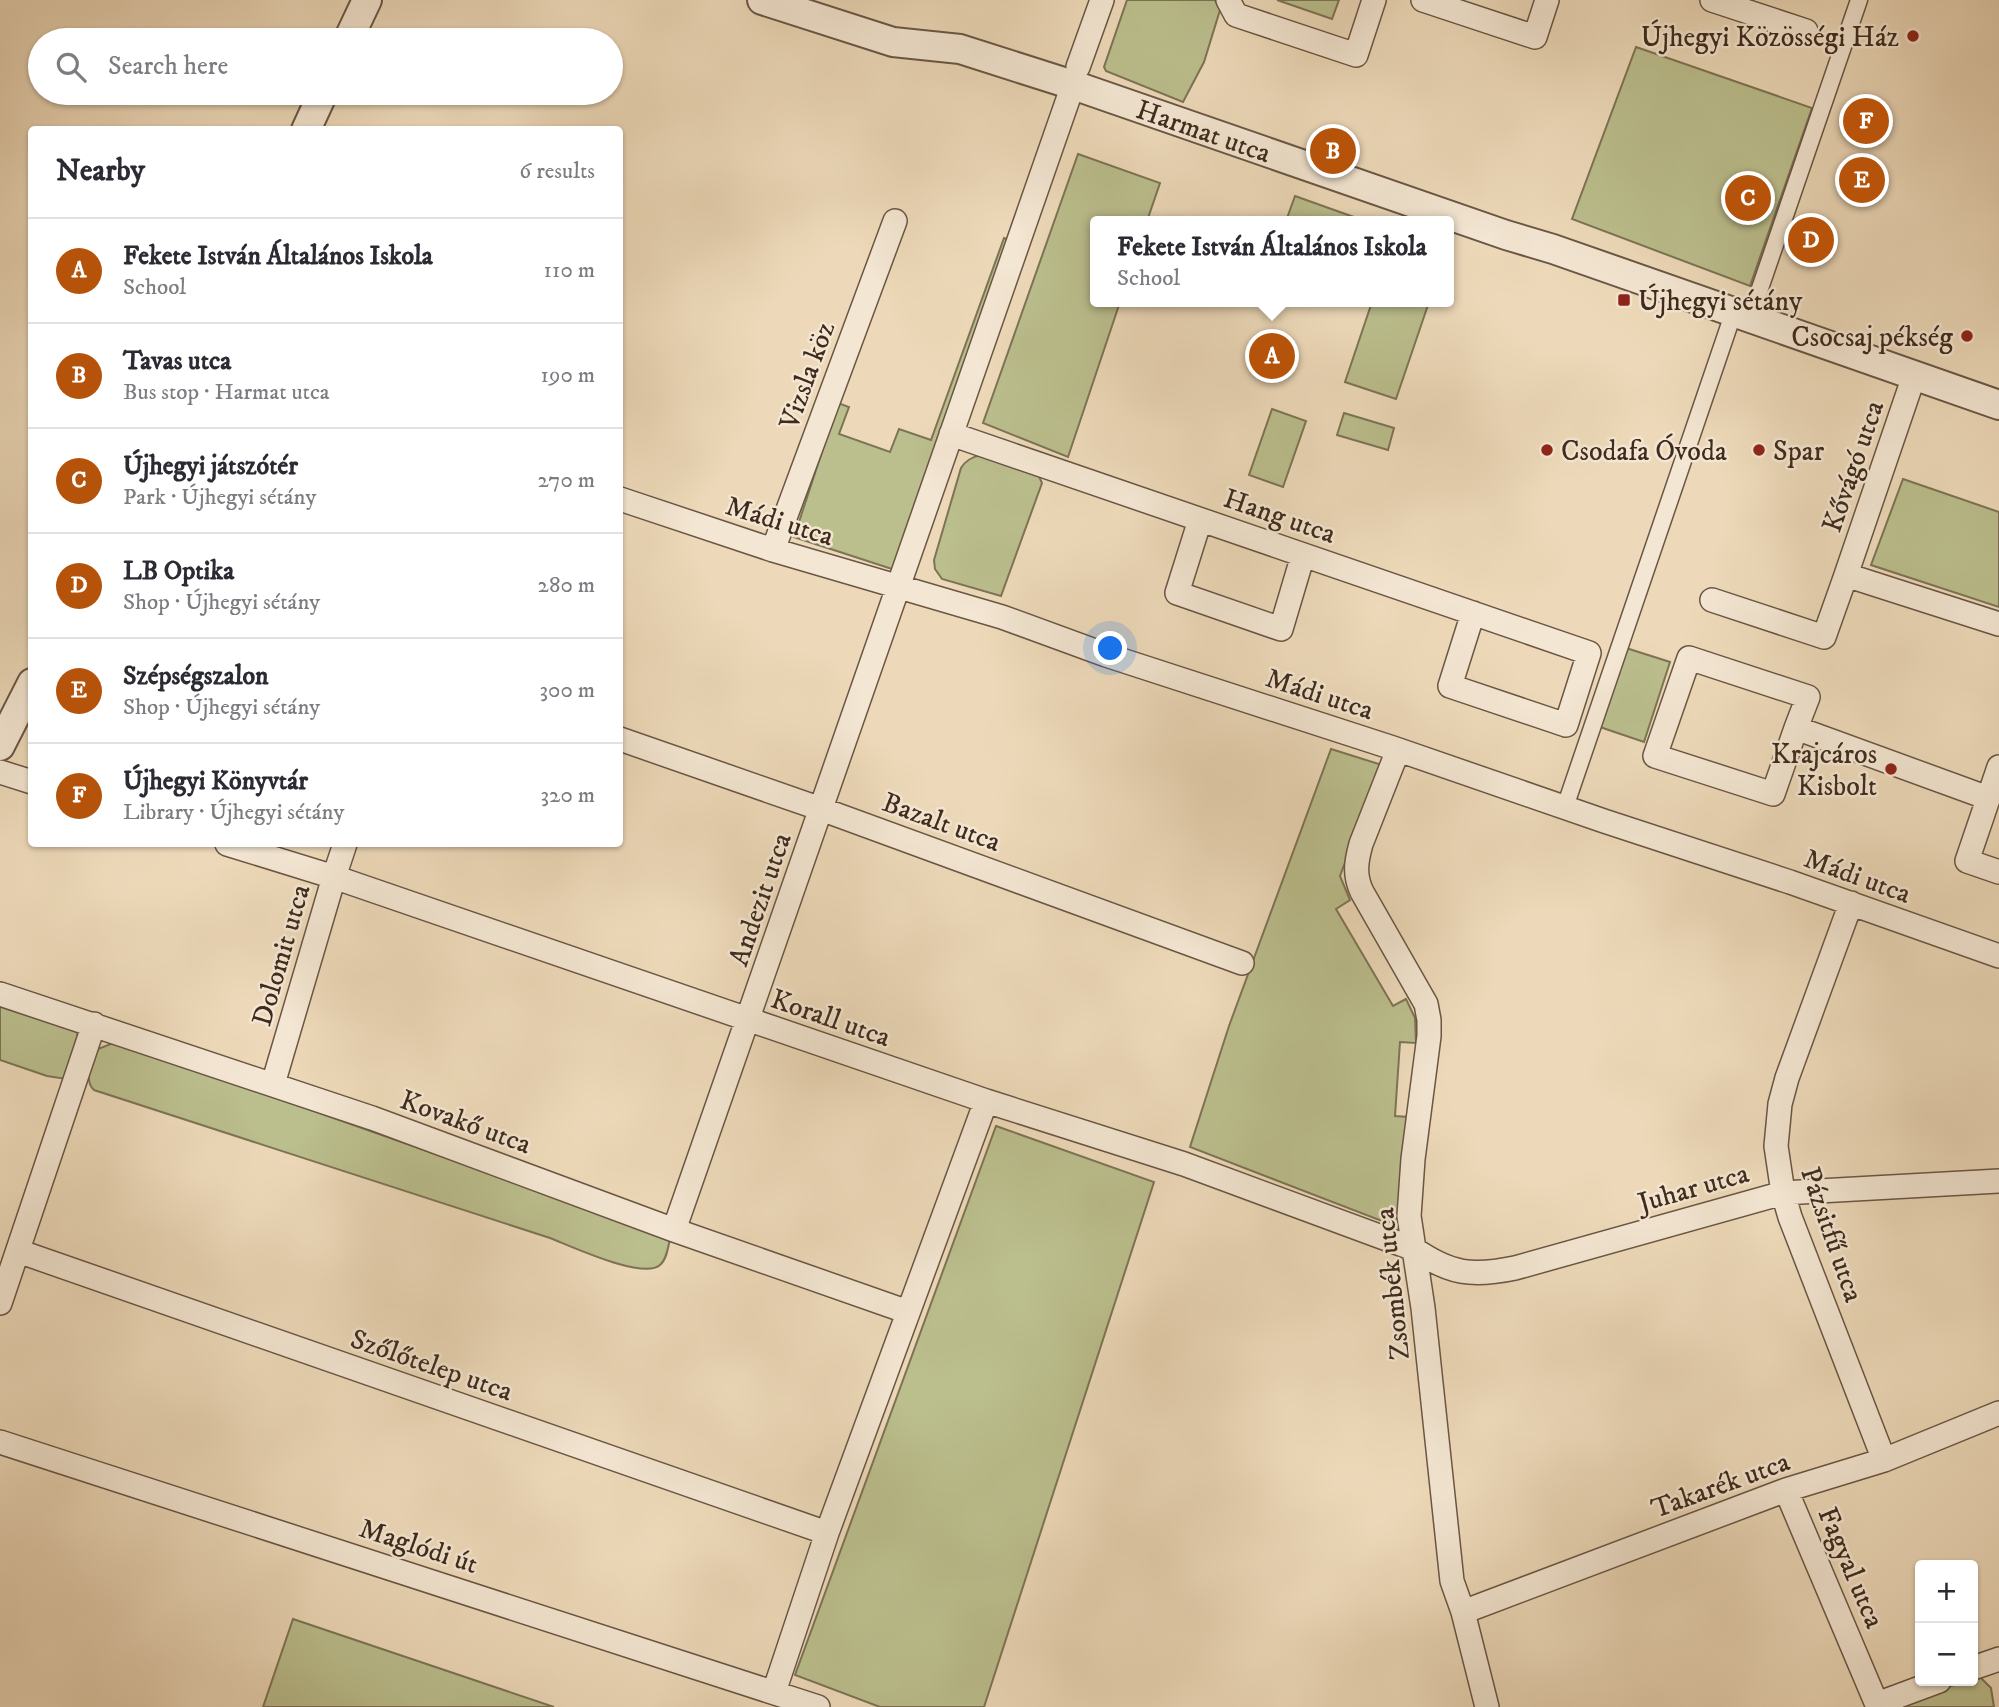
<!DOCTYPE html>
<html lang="en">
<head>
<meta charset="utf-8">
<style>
	body { margin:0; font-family:"IM FELL DW Pica",serif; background:#f2f2f3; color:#2b2b33 }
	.controls { position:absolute; right:21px; bottom:21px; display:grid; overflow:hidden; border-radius:7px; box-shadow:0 2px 5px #0004 }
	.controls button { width:63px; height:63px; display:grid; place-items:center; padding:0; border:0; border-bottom:2px solid #e1e1e2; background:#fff; color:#2b2b33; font:35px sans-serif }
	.you { position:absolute; left:1111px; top:649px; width:24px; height:24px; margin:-18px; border:5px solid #fff; border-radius:50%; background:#1a73e8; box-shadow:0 0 0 10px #1a73e833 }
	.badge { display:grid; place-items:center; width:46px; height:46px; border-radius:50%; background:#b45309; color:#fff; font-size:23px; font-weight:700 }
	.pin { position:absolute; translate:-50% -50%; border:4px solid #fff; box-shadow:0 2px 7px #0006 }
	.popup { position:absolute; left:1090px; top:216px; width:364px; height:91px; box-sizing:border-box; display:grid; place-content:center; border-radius:7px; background:#fff; filter:drop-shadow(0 2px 5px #0005); font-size:23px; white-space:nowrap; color:#7c7c81 }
	.popup b { font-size:26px; color:#2b2b33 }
	.popup::after { content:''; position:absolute; left:50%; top:100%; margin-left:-14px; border:14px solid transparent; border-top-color:#fff }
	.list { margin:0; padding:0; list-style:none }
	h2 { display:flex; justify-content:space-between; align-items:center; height:91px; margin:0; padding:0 28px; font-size:30px }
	h2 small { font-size:23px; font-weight:400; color:#7c7c81 }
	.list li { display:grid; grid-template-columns:46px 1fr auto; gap:21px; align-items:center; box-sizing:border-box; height:105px; padding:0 28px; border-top:2px solid #e1e1e2 }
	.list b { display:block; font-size:26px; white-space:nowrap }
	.list p { margin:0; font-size:23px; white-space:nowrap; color:#7c7c81 }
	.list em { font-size:23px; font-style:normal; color:#7c7c81 }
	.icon { flex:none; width:38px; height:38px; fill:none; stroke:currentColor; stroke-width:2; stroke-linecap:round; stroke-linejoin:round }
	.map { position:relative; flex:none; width:1999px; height:1707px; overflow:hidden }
	.search { position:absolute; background:#fff; box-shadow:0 2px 5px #0004; left:28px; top:28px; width:595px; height:77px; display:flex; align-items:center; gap:18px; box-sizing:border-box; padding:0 24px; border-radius:38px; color:#7c7c81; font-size:26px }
	.panel { position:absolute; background:#fff; box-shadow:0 2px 5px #0004; left:28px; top:126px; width:595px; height:721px; border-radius:7px }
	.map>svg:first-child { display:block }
	.green { fill:#bbbe8d; stroke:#7d7455; stroke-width:2 }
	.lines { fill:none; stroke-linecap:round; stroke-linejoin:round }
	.pedestrian-casing { stroke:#6a5644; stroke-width:19 }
	.minor-casing { stroke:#6a5644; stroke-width:26 }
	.tertiary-casing { stroke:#6a5644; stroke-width:32 }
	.pedestrian { stroke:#f3e6d2; stroke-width:16 }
	.minor { stroke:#f3e6d2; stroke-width:23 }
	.tertiary { stroke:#f3e6d2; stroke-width:28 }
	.poi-dot { fill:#8f2418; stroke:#f3e6d2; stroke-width:2.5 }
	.labels { text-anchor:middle; stroke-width:5; stroke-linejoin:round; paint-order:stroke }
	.poi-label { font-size:28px; fill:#3f2b1d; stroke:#f3e6d2; text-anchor:end }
	.street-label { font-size:28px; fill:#3f2b1d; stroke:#f3e6d2 }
</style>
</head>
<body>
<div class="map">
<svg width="1999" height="1707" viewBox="0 0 1999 1707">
	<rect width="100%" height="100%" fill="#edd9b9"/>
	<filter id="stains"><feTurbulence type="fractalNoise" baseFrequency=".00286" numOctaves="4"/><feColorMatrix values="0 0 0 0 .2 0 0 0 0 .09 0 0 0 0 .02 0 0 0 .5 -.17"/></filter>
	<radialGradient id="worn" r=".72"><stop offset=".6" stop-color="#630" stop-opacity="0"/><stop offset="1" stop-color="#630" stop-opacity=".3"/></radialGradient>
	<path class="green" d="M1127,0H1215L1220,10L1204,62L1183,102L1106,71L1104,67Z
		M1277,0H1339L1332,19Z
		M1636,47L1812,108L1750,286L1572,219Z
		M1078,154L1160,183L1147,221H1095V302H1120L1068,457L983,423Z
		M1295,196L1365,221H1286Z
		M1004,238L1013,242L898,571L794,537L838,403L849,407L839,434L890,452L899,429L931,440Z
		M1372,302H1429L1396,399L1345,382Z
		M1272,409L1306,421L1283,487L1249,475Z
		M1344,413L1394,428L1388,450L1337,435Z
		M981,455L1038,474L1042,483L1001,596L942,579L935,569L934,560L961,468C966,460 972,457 981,455Z
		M1903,479L1999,512V607L1871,565Z
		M1626,648L1670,662L1644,742L1600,727Z
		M1331,749L1382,765L1340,876L1350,900L1336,909L1393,1006L1406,999L1415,1018L1416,1043L1400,1042L1395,1116L1409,1117L1399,1217L1387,1223L1190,1147L1229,1026Z
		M0,1004L70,1027L77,1032L79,1043L66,1079L47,1076L0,1060Z
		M113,1043L305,1108L629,1222L670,1239C668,1247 667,1259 660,1265C643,1280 571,1246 550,1238L94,1090C83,1080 92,1061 98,1049Z
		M996,1126L1154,1182L984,1707H880L795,1675Z
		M293,1619L554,1707H263Z
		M1979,1676L1991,1688L1994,1707H1895V1705L1966,1681H1973V1678Z"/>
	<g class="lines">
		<defs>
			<path id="pedestrian" d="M1755,303L1859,0
				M1565,807L1729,326"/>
			<path id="minor" d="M1228,0L1236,15L1356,55L1374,0
				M1423,0L1535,37L1547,0
				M1712,0L1806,31
				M1078,67L1102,0
				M951,434L1589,653L1566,725L1450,686L1473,613
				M620,499L773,550L1002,617L1106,655L1393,748L1604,821L1790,882L1999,956
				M1200,520L1177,593L1281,629L1303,555
				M773,550L895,221
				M1846,575L1914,376
				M1712,600L1824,637L1846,575L1999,624
				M1796,728L1808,697L1689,658L1655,756L1773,794L1796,728L1988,798
				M620,739L821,809L1242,963
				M1398,750L1361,844C1356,862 1354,875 1362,892L1426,1004L1429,1020V1036L1413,1159L1409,1216L1423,1308L1452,1581L1463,1612L1487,1707
				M1999,767L1967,861L1999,872
				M0,772L32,782
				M227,844L334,877L986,1101L1184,1164L1414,1249C1450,1274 1472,1277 1515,1268L1783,1193L1999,1181
				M1851,903L1787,1078L1780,1104L1776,1146L1783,1193L1790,1217L1884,1460
				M0,994L372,1118L674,1230L908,1312
				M273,1084L334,877L345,844
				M674,1230L1073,85
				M18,1251L827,1533
				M0,1303L94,1024
				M0,1442L818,1707
				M1786,1490L1878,1707
				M1463,1612L1786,1490L1884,1460L1999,1413
				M1973,1668L1999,1659
				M774,1692L827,1533L986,1101
				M1877,1704L1939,1681"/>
			<g id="tertiary">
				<path id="s1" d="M762,0L893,42L960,49L1073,85L1506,235L1553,249L1999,405"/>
				<path d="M348,40L367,0"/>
				<path d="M306,130L323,93"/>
				<path d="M0,746L32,683"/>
			</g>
		</defs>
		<use href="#pedestrian" class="pedestrian-casing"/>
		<use href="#minor" class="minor-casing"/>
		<use href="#tertiary" class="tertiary-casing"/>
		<use href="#pedestrian" class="pedestrian"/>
		<use href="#minor" class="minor"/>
		<use href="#tertiary" class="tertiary"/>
	</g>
	<g class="poi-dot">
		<circle cx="1913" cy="36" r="7"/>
		<rect x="1617" y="293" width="14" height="14" rx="3.5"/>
		<circle cx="1967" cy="336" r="7"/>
		<circle cx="1547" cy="450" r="7"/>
		<circle cx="1759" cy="450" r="7"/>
		<circle cx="1891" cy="769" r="7"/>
	</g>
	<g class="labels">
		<g class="poi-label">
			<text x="1899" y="46">Újhegyi Közösségi Ház</text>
			<text x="1638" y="310" text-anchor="start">Újhegyi sétány</text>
			<text x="1953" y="346">Csocsaj pékség</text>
			<text x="1561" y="460" text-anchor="start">Csodafa Óvoda</text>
			<text x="1773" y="460" text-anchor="start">Spar</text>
			<text x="1877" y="763">Krajcáros<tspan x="1877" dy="32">Kisbolt</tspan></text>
		</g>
		<g class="street-label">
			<text dy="10" stroke="none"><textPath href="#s1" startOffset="462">Harmat utca</textPath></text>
			<text transform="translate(806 375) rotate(-70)" y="10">Vizsla köz</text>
			<text transform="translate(1852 466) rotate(-71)" y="10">Kővágó utca</text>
			<text transform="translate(1280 515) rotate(19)" y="10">Hang utca</text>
			<text transform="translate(780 520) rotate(17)" y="10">Mádi utca</text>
			<text transform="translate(1320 693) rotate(18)" y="10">Mádi utca</text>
			<text transform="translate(942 821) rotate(20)" y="10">Bazalt utca</text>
			<text transform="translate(1858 875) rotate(20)" y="10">Mádi utca</text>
			<text transform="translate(759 899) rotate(-71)" y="10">Andezit utca</text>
			<text transform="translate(280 955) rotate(-74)" y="10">Dolomit utca</text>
			<text transform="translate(831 1017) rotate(19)" y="10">Korall utca</text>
			<text transform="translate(466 1121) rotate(20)" y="10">Kovakő utca</text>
			<text transform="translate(1693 1187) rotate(-16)" y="10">Juhar utca</text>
			<text transform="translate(1833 1234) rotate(71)" y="10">Pázsitfű utca</text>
			<text transform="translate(1391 1284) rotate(-96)" y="10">Zsombék utca</text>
			<text transform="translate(432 1364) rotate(19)" y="10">Szőlőtelep utca</text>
			<text transform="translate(1720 1484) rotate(-20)" y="10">Takarék utca</text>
			<text transform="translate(419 1545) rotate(18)" y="10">Maglódi út</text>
			<text transform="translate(1852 1567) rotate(67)" y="10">Fagyal utca</text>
		</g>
	</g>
	<rect width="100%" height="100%" filter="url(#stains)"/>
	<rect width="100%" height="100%" fill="url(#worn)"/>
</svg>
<div class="controls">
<button>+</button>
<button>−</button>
</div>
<div class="you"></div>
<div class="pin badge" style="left:1272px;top:356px">A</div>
<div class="popup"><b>Fekete István Általános Iskola</b>School</div>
<div class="pin badge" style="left:1333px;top:151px">B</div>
<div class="pin badge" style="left:1748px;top:198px">C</div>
<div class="pin badge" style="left:1811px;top:240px">D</div>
<div class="pin badge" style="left:1862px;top:180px">E</div>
<div class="pin badge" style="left:1866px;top:121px">F</div>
<div class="search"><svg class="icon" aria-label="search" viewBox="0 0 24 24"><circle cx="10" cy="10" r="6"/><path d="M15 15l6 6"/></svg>Search here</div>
<section class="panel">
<h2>Nearby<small>6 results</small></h2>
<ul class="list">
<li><span class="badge">A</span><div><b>Fekete István Általános Iskola</b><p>School</p></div><em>110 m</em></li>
<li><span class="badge">B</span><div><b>Tavas utca</b><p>Bus stop · Harmat utca</p></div><em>190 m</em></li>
<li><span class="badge">C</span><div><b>Újhegyi játszótér</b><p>Park · Újhegyi sétány</p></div><em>270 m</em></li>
<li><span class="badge">D</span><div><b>LB Optika</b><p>Shop · Újhegyi sétány</p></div><em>280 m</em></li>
<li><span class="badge">E</span><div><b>Szépségszalon</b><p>Shop · Újhegyi sétány</p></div><em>300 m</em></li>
<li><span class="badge">F</span><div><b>Újhegyi Könyvtár</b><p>Library · Újhegyi sétány</p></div><em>320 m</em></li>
</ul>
</section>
</div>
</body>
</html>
